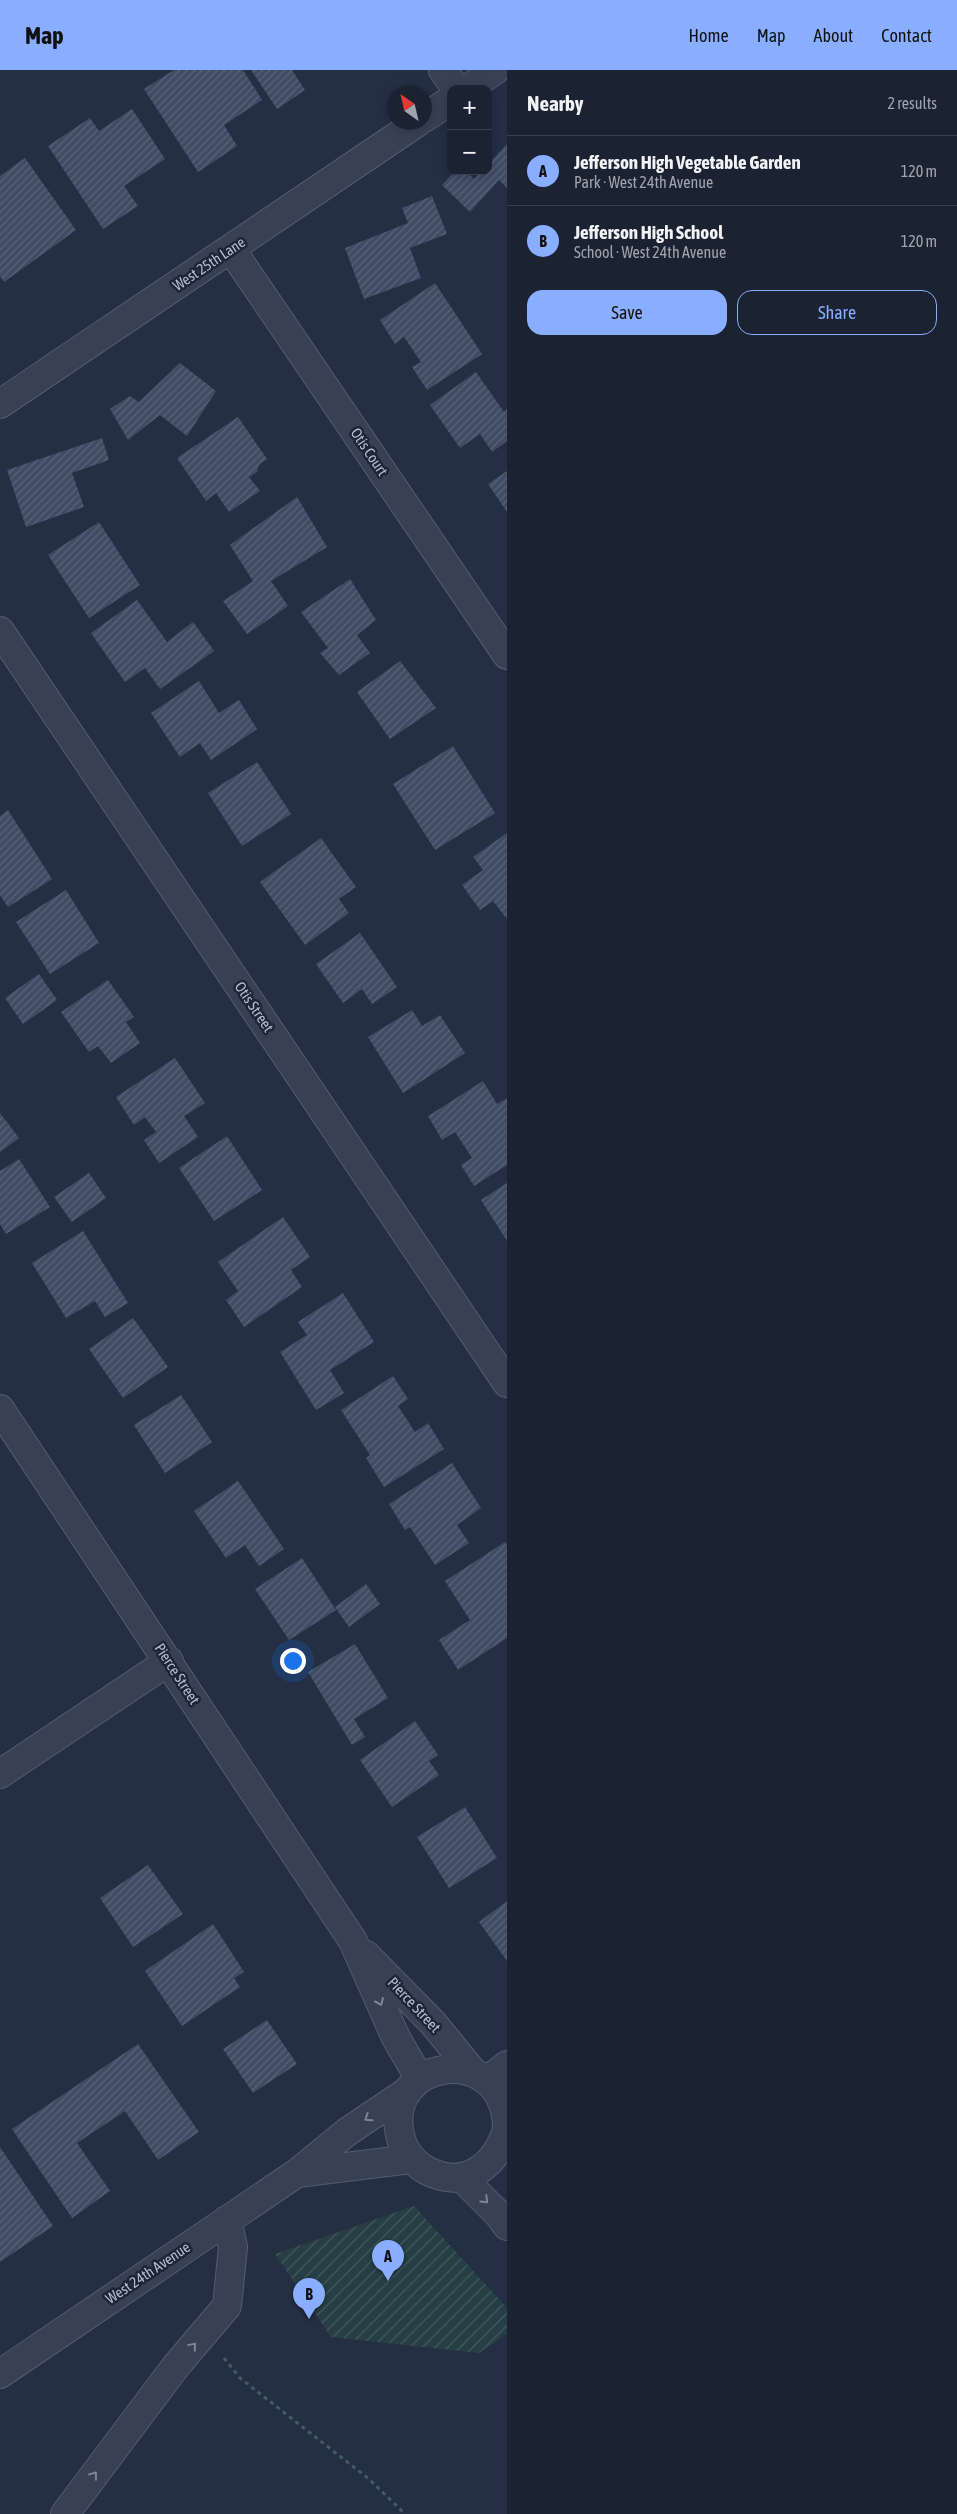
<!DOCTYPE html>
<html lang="en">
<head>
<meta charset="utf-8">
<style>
	body { margin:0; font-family:"Asap Condensed",sans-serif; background:#242b3b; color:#f1f3f6 }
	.controls { position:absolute; right:15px; top:15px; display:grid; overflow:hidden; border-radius:10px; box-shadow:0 2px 12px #0003 }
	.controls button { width:45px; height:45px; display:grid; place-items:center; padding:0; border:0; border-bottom:1px solid #39404e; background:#1b2333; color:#f1f3f6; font:25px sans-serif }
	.compass { position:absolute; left:387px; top:15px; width:45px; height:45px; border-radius:50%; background:#1b2333; box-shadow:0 2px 12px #0003; rotate:326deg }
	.you { position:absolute; left:292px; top:1590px; width:18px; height:18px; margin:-12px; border:4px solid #fff; border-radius:50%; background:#1a73e8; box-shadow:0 0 0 8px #1a73e833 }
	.badge { display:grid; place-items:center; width:32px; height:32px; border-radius:50%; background:#89adff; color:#111; font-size:16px; font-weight:700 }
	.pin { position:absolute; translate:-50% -41px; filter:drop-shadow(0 1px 2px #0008) }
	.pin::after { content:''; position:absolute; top:26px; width:18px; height:15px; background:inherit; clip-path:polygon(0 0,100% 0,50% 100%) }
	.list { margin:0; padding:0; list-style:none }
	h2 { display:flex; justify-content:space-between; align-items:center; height:65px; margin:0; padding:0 20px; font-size:21px }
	h2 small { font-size:16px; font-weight:400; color:#a0a4ac }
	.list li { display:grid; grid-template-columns:32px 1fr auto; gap:15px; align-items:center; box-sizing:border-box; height:70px; padding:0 20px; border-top:1px solid #39404e }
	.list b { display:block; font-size:19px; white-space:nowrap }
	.list p { margin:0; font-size:16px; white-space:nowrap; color:#a0a4ac }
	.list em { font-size:16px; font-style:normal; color:#a0a4ac }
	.actions { display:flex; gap:10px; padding:15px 20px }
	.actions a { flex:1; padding:11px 0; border:1px solid #89adff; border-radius:15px; text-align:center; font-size:18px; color:#89adff }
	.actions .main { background:#89adff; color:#111 }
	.map { position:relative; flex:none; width:507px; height:2444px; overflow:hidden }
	header { display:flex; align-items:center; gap:30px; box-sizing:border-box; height:70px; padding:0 25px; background:#89adff; color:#111 }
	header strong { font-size:24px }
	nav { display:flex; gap:28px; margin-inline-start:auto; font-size:18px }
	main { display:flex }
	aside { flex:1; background:#1b2333 }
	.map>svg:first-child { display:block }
	.garden { fill:url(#garden-furrows) }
	.building { fill:url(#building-hatch) }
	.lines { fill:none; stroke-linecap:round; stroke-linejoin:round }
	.minor-casing { stroke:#545c6e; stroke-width:30 }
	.path { stroke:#445c61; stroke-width:3; stroke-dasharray:4 4; stroke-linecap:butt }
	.minor { stroke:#384154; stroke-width:28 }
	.oneway { stroke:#7d8597 }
	.labels { text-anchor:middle; stroke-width:5; stroke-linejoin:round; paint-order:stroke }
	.street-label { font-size:15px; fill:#b6bdcd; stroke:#1d2639 }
</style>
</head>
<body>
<header>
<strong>Map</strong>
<nav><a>Home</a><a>Map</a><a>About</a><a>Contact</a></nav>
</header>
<main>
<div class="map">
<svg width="507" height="2444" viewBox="0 0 507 2444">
	<defs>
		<pattern id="garden-furrows" width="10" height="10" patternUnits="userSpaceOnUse" patternTransform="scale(1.25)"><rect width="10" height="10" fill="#263f45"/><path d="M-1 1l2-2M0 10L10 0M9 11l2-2" fill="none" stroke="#43595f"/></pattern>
		<pattern id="building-hatch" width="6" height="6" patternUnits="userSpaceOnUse" patternTransform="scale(1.25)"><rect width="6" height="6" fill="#404b65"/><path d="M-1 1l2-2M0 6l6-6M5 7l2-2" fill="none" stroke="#59637a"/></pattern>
	</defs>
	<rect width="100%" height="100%" fill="#242f44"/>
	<path class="garden" d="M414,2136L507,2238V2264L479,2283L331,2267L275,2184Z"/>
	<path class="building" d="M174,0H243L262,30L224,55L237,76L198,102L144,19Z
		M251,0H292L305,20L277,39Z
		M132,39L165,89L124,116L138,136L103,159L48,76L90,48L99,61Z
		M507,74V118L499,110L470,142L442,115L455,101H466L474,109L481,101H488V94Z
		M25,88L76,160L4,212L0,206V106Z
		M432,126L447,164L410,178L421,208L364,229L345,178L408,153L402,138Z
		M435,213L482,284L427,320L412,297L421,292L404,267L395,274L380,250Z
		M180,293L216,321L187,366L160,345L128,370L110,339L130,326L139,332Z
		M476,302L504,342L507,339V371L492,382L480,364L460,378L430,335Z
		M238,347L267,389L259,395L257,402L249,407L260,421L229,442L216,423L206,431L177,388Z
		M102,368L109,390L72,403L84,437L26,457L7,400Z
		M507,401V442L488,414Z
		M297,427L327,477L271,511L288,536L247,564L223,531L253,511L230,475Z
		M99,452L140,515L89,548L48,485Z
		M350,509L376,550L357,565L370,583L339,605L320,583L328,578L301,542Z
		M137,530L167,572L193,552L214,581L160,619L145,598L125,612L91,563Z
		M400,591L436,638L390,669L357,622Z
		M199,611L219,643L239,630L257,659L211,690L200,673L180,687L151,643Z
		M453,676L495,743L435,780L393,714Z
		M257,692L291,744L242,776L208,723Z
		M8,740L52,809L8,837L0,825V746Z
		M507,763V849L493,831L480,840L462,815L483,800L473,787Z
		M321,768L356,817L339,829L349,843L305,875L260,812Z
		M66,820L99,873L50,904L16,852Z
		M360,863L397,917L372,934L362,919L343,933L316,894Z
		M39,904L57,930L23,954L5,928Z
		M108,910L134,947L126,952L140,973L111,993L98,976L89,982L61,942Z
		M412,940L422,956L440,945L465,983L403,1023L368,967Z
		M175,988L205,1033L184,1046L198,1067L159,1093L144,1070L156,1062L145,1047L134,1055L116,1027Z
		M483,1011L497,1034L507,1028V1095L474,1116L461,1095L472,1088L455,1062L442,1070L428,1046Z
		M0,1043L19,1068L0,1082Z
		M227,1066L262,1120L214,1151L179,1098Z
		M19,1089L50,1137L6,1164L0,1154V1101Z
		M89,1103L106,1128L72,1152L54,1127Z
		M507,1113V1171L481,1130Z
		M283,1147L310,1187L291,1200L302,1217L244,1257L226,1230L238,1221L218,1192Z
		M83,1161L128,1233L105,1247L95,1231L66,1248L32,1193Z
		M343,1223L374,1272L330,1300L344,1323L316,1340L280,1282L307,1265L298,1252Z
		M133,1248L168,1297L123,1328L89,1279Z
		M393,1306L408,1329L398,1336L415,1362L428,1353L444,1379L384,1417L366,1388L370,1385L341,1340Z
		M181,1325L212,1372L165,1403L134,1355Z
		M452,1393L481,1438L457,1455L469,1473L435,1495L410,1457L405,1460L389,1434Z
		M238,1411L284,1479L259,1496L245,1475L226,1488L194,1441Z
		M505,1472L507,1475V1568L458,1600L439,1570L470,1550L445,1511Z
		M302,1488L336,1540L289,1570L255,1519Z
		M366,1514L380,1534L349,1557L335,1537Z
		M355,1574L388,1628L354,1649L365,1667L352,1675L308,1602Z
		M415,1651L438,1685L429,1691L439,1705L392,1737L360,1690Z
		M465,1737L497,1788L449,1818L417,1767Z
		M148,1795L183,1844L133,1877L100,1828Z
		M507,1831V1891L479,1852Z
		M213,1854L244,1902L234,1908L240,1917L182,1956L145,1901Z
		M267,1950L297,1994L253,2023L223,1979Z
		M138,1974L199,2062L158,2090L125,2041L77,2073L110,2121L72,2148L12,2059Z
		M0,2077L53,2156L0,2192Z"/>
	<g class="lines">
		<defs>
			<path id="minor" d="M443,0L456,19
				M468,19L495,0
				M424,48L451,30
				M231,179L507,585
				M0,334L418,52
				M0,561L507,1313
				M0,1339L353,1871L396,1968L420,2009
				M0,1704L169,1591
				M366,1885L433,1953L472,2001
				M488,2010L507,1995
				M507,2055C502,1970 383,1989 400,2065C403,2080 413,2093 426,2100C465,2121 496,2096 507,2059
				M297,2103L411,2089
				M461,2107L499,2145L507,2156
				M0,2304L297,2103L347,2062L408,2021
				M65,2444L176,2296L227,2236L233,2177L227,2150"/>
		</defs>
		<use href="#minor" class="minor-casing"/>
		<path class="path" d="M224,2288L240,2308L369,2409L405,2444"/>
		<use href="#minor" class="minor"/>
	</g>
	<defs><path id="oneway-chevron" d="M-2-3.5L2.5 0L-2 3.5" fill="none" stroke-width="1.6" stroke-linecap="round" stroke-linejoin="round" transform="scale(1.25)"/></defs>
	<g class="oneway">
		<use href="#oneway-chevron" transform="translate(380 1932) rotate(66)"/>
		<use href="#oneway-chevron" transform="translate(368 2048) rotate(146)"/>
		<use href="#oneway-chevron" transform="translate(485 2130) rotate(44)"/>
		<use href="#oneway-chevron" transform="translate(193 2276) rotate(-50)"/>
		<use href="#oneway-chevron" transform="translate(94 2405) rotate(-53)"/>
	</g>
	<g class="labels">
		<g class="street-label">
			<text transform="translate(209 194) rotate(-34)" y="5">West 25th Lane</text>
			<text transform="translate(369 382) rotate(56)" y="5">Otis Court</text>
			<text transform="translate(254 937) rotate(56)" y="5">Otis Street</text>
			<text transform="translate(177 1604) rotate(57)" y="5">Pierce Street</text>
			<text transform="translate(414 1935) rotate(47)" y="5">Pierce Street</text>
			<text transform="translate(148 2203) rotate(-34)" y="5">West 24th Avenue</text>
		</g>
	</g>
</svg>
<div class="controls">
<button>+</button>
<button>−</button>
</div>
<svg class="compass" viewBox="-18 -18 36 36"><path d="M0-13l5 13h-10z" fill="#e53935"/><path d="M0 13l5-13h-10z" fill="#a0a4ac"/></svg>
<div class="you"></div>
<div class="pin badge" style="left:388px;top:2211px">A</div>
<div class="pin badge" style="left:309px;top:2249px">B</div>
</div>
<aside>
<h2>Nearby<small>2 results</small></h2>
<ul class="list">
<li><span class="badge">A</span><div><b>Jefferson High Vegetable Garden</b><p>Park · West 24th Avenue</p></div><em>120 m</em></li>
<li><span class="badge">B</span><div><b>Jefferson High School</b><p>School · West 24th Avenue</p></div><em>120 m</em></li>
</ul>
<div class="actions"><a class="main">Save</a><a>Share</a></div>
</aside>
</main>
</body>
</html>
